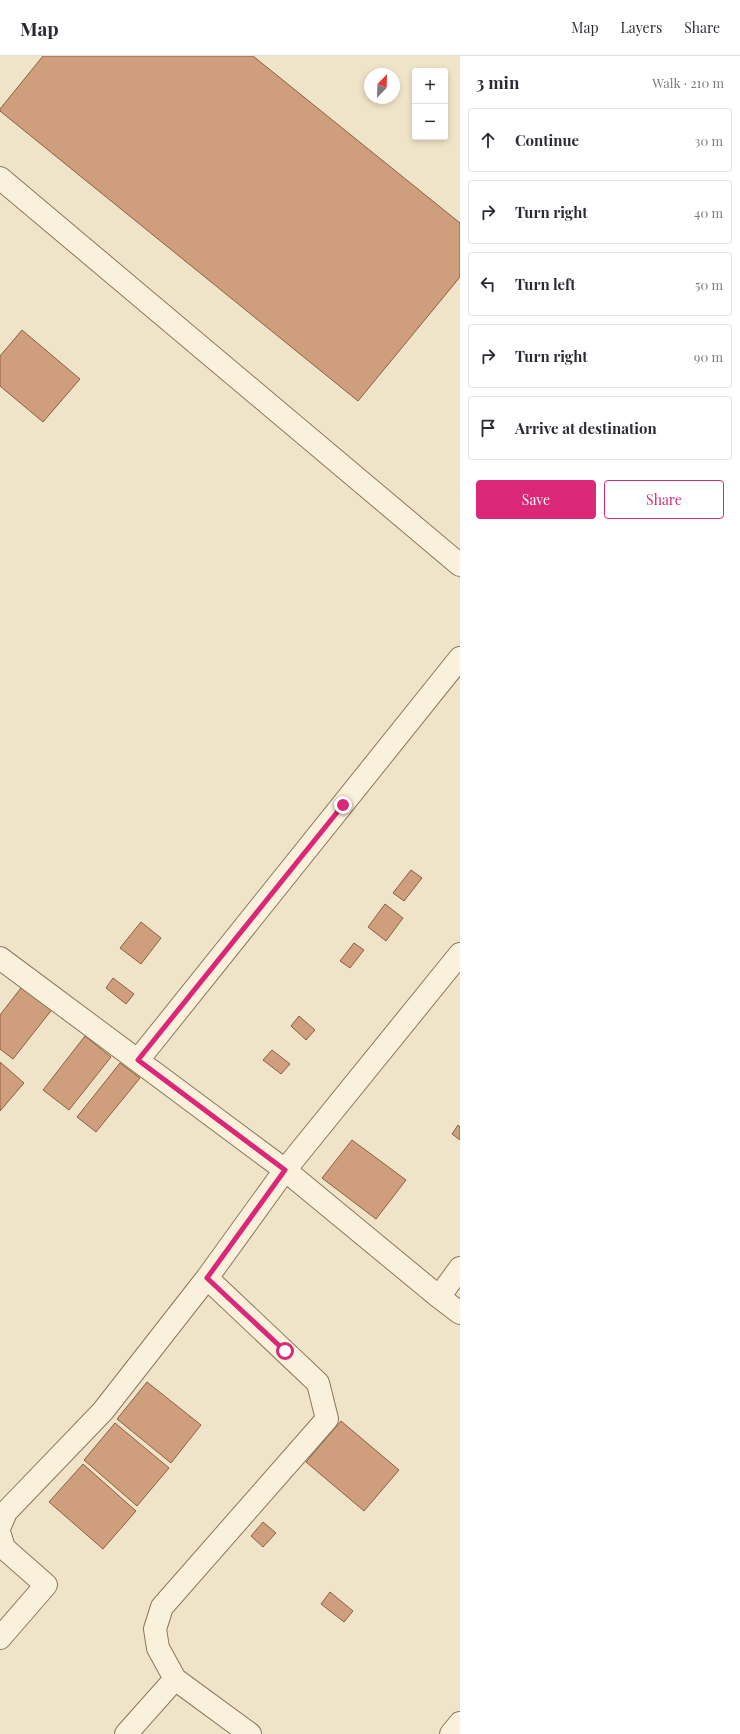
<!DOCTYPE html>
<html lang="en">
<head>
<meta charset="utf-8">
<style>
	body { margin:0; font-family:"Playfair Display",serif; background:#f7f7f7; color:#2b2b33 }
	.controls { position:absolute; right:12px; top:12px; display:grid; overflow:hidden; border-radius:4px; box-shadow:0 2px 6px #0003 }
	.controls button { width:36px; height:36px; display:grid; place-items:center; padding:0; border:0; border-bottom:1px solid #e1e1e2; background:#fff; color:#2b2b33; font:20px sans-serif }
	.compass { position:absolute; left:364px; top:12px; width:36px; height:36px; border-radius:50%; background:#fff; box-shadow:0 2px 6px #0003; rotate:23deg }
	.stop { position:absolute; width:12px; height:12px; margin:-9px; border:3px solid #db2777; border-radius:50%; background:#fff }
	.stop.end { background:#db2777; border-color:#fff; box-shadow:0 1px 4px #0008 }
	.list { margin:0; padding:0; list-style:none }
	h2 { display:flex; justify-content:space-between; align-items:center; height:52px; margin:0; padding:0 16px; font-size:17px }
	h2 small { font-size:13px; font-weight:400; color:#7c7c81 }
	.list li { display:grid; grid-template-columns:26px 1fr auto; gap:12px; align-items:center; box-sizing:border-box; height:64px; margin:0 8px 8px; padding:0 8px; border:1px solid #e1e1e2; border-radius:4px }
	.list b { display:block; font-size:15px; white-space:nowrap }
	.list em { font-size:13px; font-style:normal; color:#7c7c81 }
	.actions { display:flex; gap:8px; padding:12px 16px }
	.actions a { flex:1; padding:9px 0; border:1px solid #db2777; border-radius:4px; text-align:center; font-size:14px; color:#db2777 }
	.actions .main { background:#db2777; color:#fff }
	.icon { flex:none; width:22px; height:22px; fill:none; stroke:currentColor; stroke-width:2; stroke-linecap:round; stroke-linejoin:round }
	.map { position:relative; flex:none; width:460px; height:1678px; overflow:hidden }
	header { display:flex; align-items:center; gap:24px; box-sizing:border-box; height:56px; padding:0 20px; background:#fff; border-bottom:1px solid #e1e1e2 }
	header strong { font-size:19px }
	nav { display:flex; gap:22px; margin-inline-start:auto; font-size:14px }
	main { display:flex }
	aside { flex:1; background:#fff }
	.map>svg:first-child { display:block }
	.building { fill:#cf9f7d; stroke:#8d5f41 }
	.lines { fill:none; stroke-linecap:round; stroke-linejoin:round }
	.street-casing { stroke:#8d765c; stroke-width:24 }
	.street { stroke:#faf1dc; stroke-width:22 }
	.route { stroke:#db2777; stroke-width:5 }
</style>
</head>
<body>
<header>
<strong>Map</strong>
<nav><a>Map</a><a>Layers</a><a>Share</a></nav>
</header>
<main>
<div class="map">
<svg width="460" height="1678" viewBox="0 0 460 1678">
	<rect width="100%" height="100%" fill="#f0e4c8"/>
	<path class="building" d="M43,0H253L460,167V221L358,345L0,55V53Z
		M22,274L80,323L43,366L0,330V300Z
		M411,814L422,822L404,845L393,837Z
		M385,848L403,862L386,885L368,871Z
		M141,866L161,882L141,908L120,892Z
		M354,887L364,894L350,912L340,905Z
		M113,922L134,938L126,948L106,932Z
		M24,928L54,951L13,1003L0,993V959Z
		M299,960L315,974L306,984L291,970Z
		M85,980L111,1001L69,1054L43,1034Z
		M272,994L290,1008L281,1018L263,1004Z
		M0,1006L24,1027L0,1055Z
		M120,1007L140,1022L96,1076L77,1061Z
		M458,1069L460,1071V1084L452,1078Z
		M352,1084L406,1124L376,1163L322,1122Z
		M147,1326L201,1369L171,1407L117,1363Z
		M341,1365L399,1414L364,1455L306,1406Z
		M115,1367L169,1412L137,1450L84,1404Z
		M83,1408L136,1455L103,1493L49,1446Z
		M263,1466L276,1477L263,1491L251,1480Z
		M330,1536L353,1555L344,1566L321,1548Z"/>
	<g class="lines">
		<defs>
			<path id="street" d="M0,122L460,509
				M0,902L285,1114L439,1241L460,1257
				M138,1004L460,602
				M207,1222L318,1327L327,1363L162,1551L155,1573L158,1592L175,1623L250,1678
				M439,1241L460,1212
				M0,1470L6,1456L103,1355L207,1222L285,1114L460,898
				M0,1479L4,1492L46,1529L0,1582
				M126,1678L175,1623
				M451,1678L460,1667"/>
		</defs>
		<use href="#street" class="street-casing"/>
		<use href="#street" class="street"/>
	</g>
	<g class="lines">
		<path class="route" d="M285,1295L207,1222L285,1114L138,1004L343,749"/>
	</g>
</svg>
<div class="controls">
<button>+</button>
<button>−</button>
</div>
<svg class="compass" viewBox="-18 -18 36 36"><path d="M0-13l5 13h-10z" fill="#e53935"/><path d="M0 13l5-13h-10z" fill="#7c7c81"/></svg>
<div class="stop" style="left:285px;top:1295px"></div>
<div class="stop end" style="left:343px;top:749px"></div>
</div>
<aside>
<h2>3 min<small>Walk · 210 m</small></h2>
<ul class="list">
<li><svg class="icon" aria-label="ahead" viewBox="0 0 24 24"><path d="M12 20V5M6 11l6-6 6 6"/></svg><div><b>Continue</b></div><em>30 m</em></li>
<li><svg class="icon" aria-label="right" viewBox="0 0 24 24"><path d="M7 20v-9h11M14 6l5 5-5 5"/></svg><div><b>Turn right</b></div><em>40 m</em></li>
<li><svg class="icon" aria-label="left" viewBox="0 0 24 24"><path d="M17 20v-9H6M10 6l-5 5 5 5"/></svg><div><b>Turn left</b></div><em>50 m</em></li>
<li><svg class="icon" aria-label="right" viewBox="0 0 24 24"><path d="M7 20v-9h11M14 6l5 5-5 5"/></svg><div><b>Turn right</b></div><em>90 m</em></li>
<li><svg class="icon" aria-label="arrive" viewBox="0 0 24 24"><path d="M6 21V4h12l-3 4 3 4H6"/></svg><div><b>Arrive at destination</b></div></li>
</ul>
<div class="actions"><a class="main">Save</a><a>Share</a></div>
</aside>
</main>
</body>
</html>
